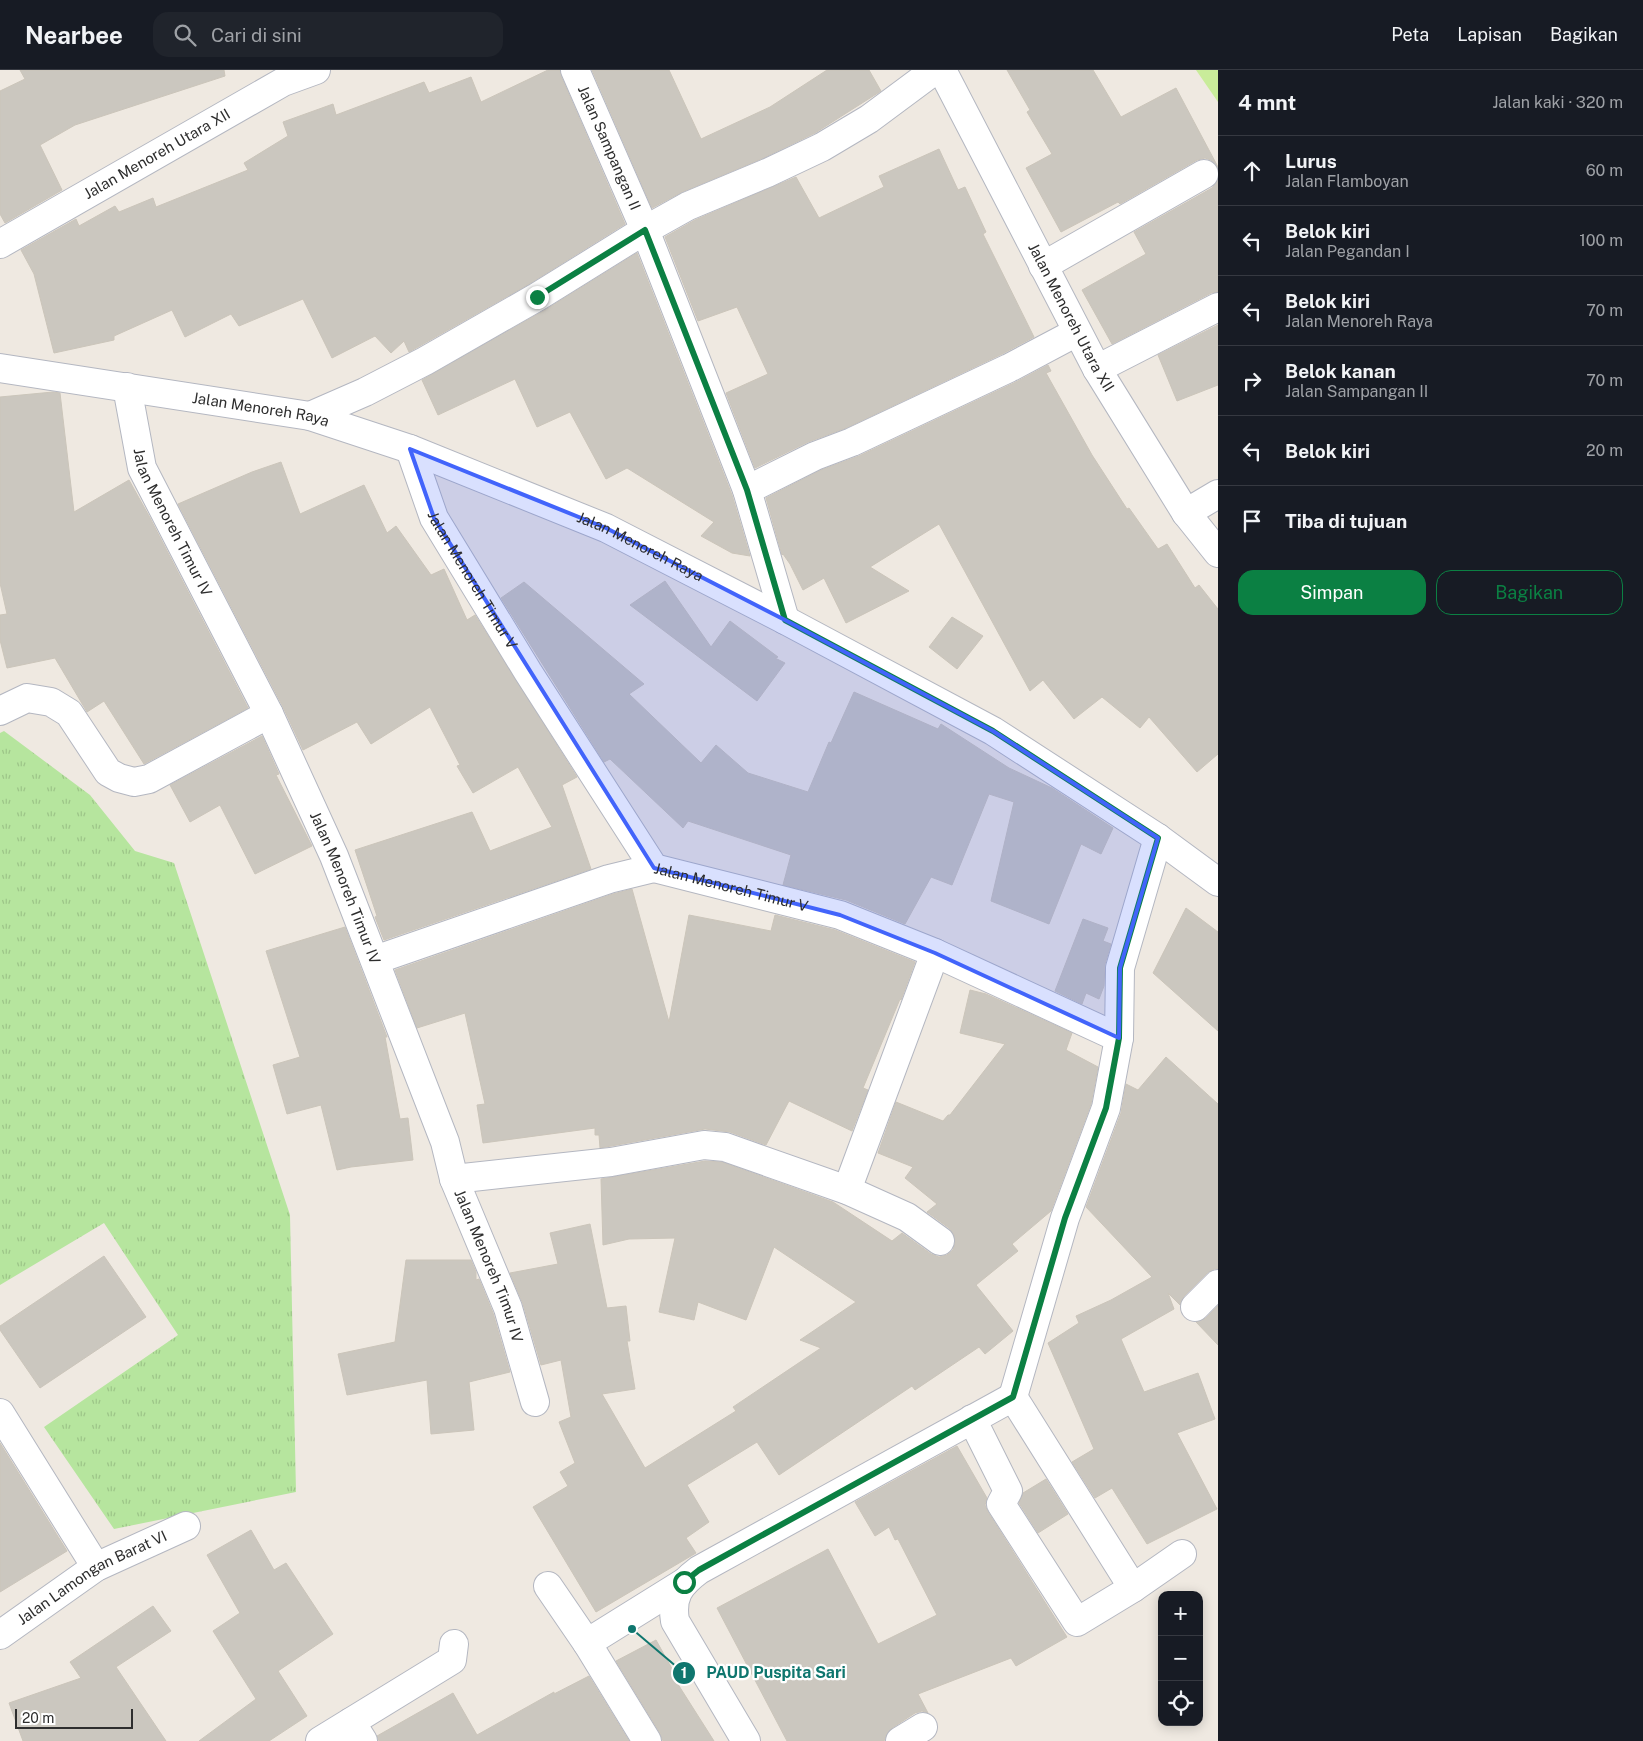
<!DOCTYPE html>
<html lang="id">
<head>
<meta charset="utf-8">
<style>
	body { margin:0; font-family:"Public Sans",sans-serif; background:#20242c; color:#f1f3f6 }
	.controls { position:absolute; right:15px; bottom:15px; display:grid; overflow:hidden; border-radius:10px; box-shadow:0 2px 12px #0003 }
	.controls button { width:45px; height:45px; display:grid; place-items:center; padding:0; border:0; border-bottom:1px solid #363941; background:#171b24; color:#f1f3f6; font:25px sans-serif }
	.scale { position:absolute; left:15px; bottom:12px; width:118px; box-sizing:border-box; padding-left:5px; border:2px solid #2e2e2e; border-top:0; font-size:14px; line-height:18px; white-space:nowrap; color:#2e2e2e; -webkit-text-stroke:4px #fff; paint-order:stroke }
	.stop { position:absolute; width:15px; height:15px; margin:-11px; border:4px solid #0b8043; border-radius:50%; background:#fff }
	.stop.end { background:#0b8043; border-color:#fff; box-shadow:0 1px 5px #0008 }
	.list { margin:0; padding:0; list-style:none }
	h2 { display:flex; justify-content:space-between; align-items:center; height:65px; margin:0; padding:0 20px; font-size:21px }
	h2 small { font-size:16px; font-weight:400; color:#9ea1a6 }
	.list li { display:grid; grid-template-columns:32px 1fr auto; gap:15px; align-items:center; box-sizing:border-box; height:70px; padding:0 20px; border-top:1px solid #363941 }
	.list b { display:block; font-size:19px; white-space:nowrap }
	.list p { margin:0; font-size:16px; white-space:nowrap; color:#9ea1a6 }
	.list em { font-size:16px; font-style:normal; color:#9ea1a6 }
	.actions { display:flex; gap:10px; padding:15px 20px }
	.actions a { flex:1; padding:11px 0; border:1px solid #0b8043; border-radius:15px; text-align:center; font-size:18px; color:#0b8043 }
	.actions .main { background:#0b8043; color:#fff }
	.icon { flex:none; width:28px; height:28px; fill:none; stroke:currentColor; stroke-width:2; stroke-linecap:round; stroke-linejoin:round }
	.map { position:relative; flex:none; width:1218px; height:1671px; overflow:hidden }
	header { display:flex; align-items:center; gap:30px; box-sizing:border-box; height:70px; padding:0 25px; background:#171b24; border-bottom:1px solid #363941 }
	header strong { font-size:24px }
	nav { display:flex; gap:28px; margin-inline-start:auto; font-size:18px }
	.search { width:350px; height:45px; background:#20242c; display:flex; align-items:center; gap:12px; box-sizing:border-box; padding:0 18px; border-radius:15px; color:#9ea1a6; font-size:19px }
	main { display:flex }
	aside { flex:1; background:#171b24 }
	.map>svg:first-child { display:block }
	.grass { fill:url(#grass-tufts) }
	.pitch { fill:#c9ec9a }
	.building { fill:#cbc7bf; stroke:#cbc5ba }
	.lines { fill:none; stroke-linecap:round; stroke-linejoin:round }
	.minor-casing { stroke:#b4b7c1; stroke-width:30 }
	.secondary-casing { stroke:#b4b7c1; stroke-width:30 }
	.minor { stroke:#fff; stroke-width:28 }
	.secondary { stroke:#fff; stroke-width:28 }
	.route { stroke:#0b8043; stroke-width:6 }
	.marked { fill:#4264fb; fill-opacity:0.2; stroke:#4264fb; stroke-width:4; stroke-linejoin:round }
	.labels { text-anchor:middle; stroke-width:4.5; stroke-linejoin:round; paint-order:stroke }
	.street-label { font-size:15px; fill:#2e2e2e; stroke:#fff }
	.leader { fill:none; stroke:#0f766e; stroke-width:2 }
	.callout-dot { fill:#0f766e; stroke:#fff; stroke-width:2 }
	.mark-label { font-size:15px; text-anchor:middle; font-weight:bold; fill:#fff }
	.callout-label { font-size:16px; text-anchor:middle; font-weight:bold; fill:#0f766e; stroke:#fff; stroke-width:4.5; stroke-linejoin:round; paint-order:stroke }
</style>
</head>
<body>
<header>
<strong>Nearbee</strong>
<div class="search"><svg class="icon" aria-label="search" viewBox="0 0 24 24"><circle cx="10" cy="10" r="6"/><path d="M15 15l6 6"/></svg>Cari di sini</div>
<nav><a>Peta</a><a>Lapisan</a><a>Bagikan</a></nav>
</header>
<main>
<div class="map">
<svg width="1218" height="1671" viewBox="0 0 1218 1671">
	<defs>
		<pattern id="grass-tufts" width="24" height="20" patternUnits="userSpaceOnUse" patternTransform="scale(1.25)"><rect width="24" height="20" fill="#b6e59e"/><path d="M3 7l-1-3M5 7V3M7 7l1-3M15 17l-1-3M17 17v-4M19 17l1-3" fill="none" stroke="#9dc588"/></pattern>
	</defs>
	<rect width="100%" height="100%" fill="#efe9e1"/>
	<path class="grass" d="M4,661L90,725L135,781L174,793L290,1145L296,1422L114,1459L44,1357L178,1265L104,1153L0,1215V663Z"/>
	<path class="pitch" d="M1196,0H1218V32Z"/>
	<path class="building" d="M20,0H224L225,6L75,55L40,75L62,120L5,153L0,144V21L25,9Z
		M548,0H560L561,6L625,154L529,214L409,282L404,271L391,283L375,266L332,288L303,229L239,256L231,244L185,267L172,240L114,266V270L54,283L34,204L21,180L76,149L79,156L115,136L119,142L153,128L156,137L248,100L244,93L288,66L283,52L333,34L336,45L424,12L429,23L471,7L481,32Z
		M592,0H669L701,69L770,37L827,0H869L881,21L815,63L761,89L682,122L652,138Z
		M1007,0H1093L1121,47L1176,18L1218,97V98L1211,90L1205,88L1197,90L1120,134L1118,132L1061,162L1026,98L1052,84L1027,42L1030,40Z
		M939,79L958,120L965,117L986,162L983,164L1034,267L1002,284L846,358L808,372L755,398L726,323L768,304L737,237L698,251L665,167L695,150L796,107L819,148L884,117L879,106Z
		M1218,110V222L1211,223L1112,274L1082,220L1146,184L1134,162L1212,118Z
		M637,183L732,425L750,486L732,483L701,466L714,452L627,398L606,409L570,342L537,357L515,309L438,345L422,310L545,240Z
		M1218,255V315L1177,331L1158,285Z
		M1048,295L1051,301L1046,303L1092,385L1127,439L1129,438L1158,479L1167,474L1195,518L1199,515L1218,539V684L1197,702L1149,647L1140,658L1102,627L1074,649L1043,610L1030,621L939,454L870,497L909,521L846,553L824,508L803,520L790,494L783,484L782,485L766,428L821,400L859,386L1016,312Z
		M53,322L60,323L74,442L129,410L149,446L248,638L144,694L104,631L87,642L55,588L7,598L0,570V545L7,544L0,513V327Z
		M281,392L300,444L364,415L387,463L396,456L431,505L444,499L467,550L475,545L577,707L562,715L591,799L384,870L375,847L377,846L355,780L472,742L490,781L552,757L518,697L473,723L457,696L460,695L430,637L371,674L357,652L303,680L283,637L178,434L252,402Z
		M665,511L711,577L730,551L778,587L775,588L785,593L757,631L630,535Z
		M524,512L644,614L629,624L701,693L716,675L748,703L808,722L829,672L831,673L854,622L938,659L941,654L1009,698L1052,718L1113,758L1101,784L1081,774L1049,854L991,831L1014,732L989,724L952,815L931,807L905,854L846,830L783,815L791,785L688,751L683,758L610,689L604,692L501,528Z
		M952,547L983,566L957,599L929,577Z
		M262,666L279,704L276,705L312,776L255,804L220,735L190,752L170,715Z
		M632,819L669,952L689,845L771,861L775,845L835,860L915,892L901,930L900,929L863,1018L868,1020L852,1061L789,1031L766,1075L730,1062L705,1059L600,1078L599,1065H595V1058L483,1073L477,1035L485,1034L465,943L417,958L395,900L613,824Z
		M1186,838L1218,862V961L1153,903Z
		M1083,849L1108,858L1103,871L1111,874L1105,894L1104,916L1099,929L1086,923L1082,934L1055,921Z
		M345,857L387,967H385L400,1049L408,1048L413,1090L351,1097L337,1100L321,1035L287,1044L273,995L300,987L266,881Z
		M970,920L986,924L1072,963L1066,980L1098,997L1091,1034L1051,1141L1012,1174L1018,1181L976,1215L1013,1261L985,1284L979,1277L915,1320L912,1316L779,1405L757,1372L687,1415L709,1452L686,1468L696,1483L596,1542L533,1437L568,1416L560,1402L575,1393L559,1352L571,1347L561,1290L541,1295L523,1234L510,1203L558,1194L550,1163L590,1154L607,1238L626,1236L630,1271H627L635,1319L602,1324L645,1398L736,1341L733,1337L821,1278L800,1270L856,1232L774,1177L746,1250L698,1232L694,1250L659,1242L675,1168L629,1169L603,1175L601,1109L705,1091L722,1092L833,1132L892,1171L902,1163L931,1184L939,1187L947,1185L953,1180L955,1173L954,1165L949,1158L927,1142L937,1134L905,1108L913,1097L878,1083L896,1032L943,1051L948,1045H950L1005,974L960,963Z
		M1166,987L1218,1034V1199H1214L1207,1203L1184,1226L1180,1235L1168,1223L1174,1239L1121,1269L1144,1322L1198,1303L1215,1349L1177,1363L1217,1439L1147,1474L1112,1418L1095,1428L1072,1392L1094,1379L1048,1273L1079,1253L1076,1246L1111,1230L1152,1207L1086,1137L1121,1043L1126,1014L1138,1020Z
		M104,1186L146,1247L40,1318L0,1260V1256Z
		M406,1190H471L476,1202V1210L479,1209L493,1243L510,1302L469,1312L474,1360L431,1364L427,1310L347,1325L338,1284L395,1272Z
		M1218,1236V1275L1196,1252L1206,1248Z
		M0,1373L67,1481L0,1522Z
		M957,1376L987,1428L985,1435L988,1442L1067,1567L1016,1596L1011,1588L918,1624L928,1643L922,1641L915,1643L892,1658L887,1663L884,1671H787L717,1538L828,1479L878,1574L937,1545L898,1469L895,1470L889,1457L875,1466L855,1432Z
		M1046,1409L1068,1444L1038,1463L1019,1433L1023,1423Z
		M251,1460L274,1500L286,1493L333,1564L278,1601L307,1646L269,1671H199L256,1629L213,1561L240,1543L207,1485Z
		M153,1536L171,1561L116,1597L166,1671H23L9,1633L81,1608L70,1592Z
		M656,1570L676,1606L674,1608L714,1671H663L660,1663L616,1591Z
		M589,1606L629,1671H379L377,1666L453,1623L477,1665L554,1622V1624Z"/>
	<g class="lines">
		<defs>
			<g id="minor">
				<path id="s1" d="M575,0L645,160L747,420L785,550"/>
				<path id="s2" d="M942,0L1097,299L1186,443L1218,483"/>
				<path id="s3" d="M0,174L283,12L316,0"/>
				<path d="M1043,196L1204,104"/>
				<path d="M1097,299L1218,237"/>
				<path id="s4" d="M127,317L142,398L269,644L334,786L445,1072L454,1109L508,1238L535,1332"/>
				<path d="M310,346L365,322L425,291L537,227L645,160L688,136L767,103L822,77L869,49L935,0"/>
				<path id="s5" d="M410,379L434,448L528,602L654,798L840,845L935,883L1119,968"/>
				<path d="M747,420L815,386L852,372L1009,298L1077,262"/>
				<path d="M1186,443L1218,424"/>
				<path d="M0,641L27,628L51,632L69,643L108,702L119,708L134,712L149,709L269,644"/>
				<path d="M375,890L609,809L654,798"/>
				<path d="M454,1109L611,1092L704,1075L725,1077L847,1120L907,1147L940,1171"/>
				<path d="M847,1120L935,883"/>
				<path d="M1195,1237L1218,1214"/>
				<path d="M1013,1327L1065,1148L1106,1038L1119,968L1120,898L1158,768"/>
				<path d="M1013,1327L1133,1518"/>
				<path d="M0,1343L96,1497"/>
				<path d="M972,1349L1008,1421L1001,1434L1077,1552L1133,1518L1182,1484"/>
				<path d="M548,1516L587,1573L647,1671"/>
				<path id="s6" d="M0,1565L96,1497L186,1456"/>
				<path d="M587,1573L685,1512"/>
				<path d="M351,1652L363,1671"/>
				<path d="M320,1671L452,1590L454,1574"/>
				<path d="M746,1671L675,1551C671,1526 679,1515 699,1500L1013,1327"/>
				<path d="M900,1671L923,1657"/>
			</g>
			<g id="secondary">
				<path id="s7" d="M0,298L310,346L410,379L606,458L785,550L993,661L1158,768L1218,812"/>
			</g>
		</defs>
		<use href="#minor" class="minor-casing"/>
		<use href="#secondary" class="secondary-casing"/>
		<use href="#minor" class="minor"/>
		<use href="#secondary" class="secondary"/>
	</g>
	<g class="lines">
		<path class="route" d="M537,227L645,160L747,420L785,550L993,661L1158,768L1120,898L1119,968L1106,1038L1065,1148L1013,1327L699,1500L684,1512"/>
	</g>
	<path class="marked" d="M410,379L606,458L785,550L993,661L1158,768L1120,898L1119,968L935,883L840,845L654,798L434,448Z"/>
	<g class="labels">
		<g class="street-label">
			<text dy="5" stroke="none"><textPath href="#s1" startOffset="85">Jalan Sampangan II</textPath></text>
			<text dy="5" stroke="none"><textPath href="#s3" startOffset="181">Jalan Menoreh Utara XII</textPath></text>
			<text dy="5" stroke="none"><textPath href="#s2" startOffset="279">Jalan Menoreh Utara XII</textPath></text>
			<text dy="5" stroke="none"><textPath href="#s7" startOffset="264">Jalan Menoreh Raya</textPath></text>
			<text dy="5" stroke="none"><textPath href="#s4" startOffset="144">Jalan Menoreh Timur IV</textPath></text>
			<text dy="5" stroke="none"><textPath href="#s7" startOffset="669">Jalan Menoreh Raya</textPath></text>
			<text dy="5" stroke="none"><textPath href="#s5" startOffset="146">Jalan Menoreh Timur V</textPath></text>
			<text dy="5" stroke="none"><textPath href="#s5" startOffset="566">Jalan Menoreh Timur V</textPath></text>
			<text dy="5" stroke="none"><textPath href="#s4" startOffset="549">Jalan Menoreh Timur IV</textPath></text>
			<text dy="5" stroke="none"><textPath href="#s4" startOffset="954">Jalan Menoreh Timur IV</textPath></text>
			<text dy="5" stroke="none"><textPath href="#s6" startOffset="109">Jalan Lamongan Barat VI</textPath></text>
		</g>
	</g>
	<path class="leader" d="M632 1559L684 1603"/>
	<g class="callout-dot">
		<circle cx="632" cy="1559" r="5"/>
		<circle cx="684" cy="1603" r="12"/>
	</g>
	<g class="mark-label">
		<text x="684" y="1608">1</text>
	</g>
	<g class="callout-label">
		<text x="776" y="1608">PAUD Puspita Sari</text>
	</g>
</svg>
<div class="controls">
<button>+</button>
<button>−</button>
<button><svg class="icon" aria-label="locate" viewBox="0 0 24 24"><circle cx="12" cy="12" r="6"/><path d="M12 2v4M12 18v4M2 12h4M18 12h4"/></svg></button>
</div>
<div class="scale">20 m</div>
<div class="stop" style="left:684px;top:1512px"></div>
<div class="stop end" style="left:537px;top:227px"></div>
</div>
<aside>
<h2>4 mnt<small>Jalan kaki · 320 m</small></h2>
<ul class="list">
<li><svg class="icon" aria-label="ahead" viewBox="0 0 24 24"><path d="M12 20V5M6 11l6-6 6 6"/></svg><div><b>Lurus</b><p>Jalan Flamboyan</p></div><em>60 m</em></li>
<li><svg class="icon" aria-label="left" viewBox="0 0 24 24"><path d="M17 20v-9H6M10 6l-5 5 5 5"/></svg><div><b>Belok kiri</b><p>Jalan Pegandan I</p></div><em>100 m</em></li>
<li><svg class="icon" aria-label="left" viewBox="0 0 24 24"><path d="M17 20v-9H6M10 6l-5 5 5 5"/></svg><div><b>Belok kiri</b><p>Jalan Menoreh Raya</p></div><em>70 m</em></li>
<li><svg class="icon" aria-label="right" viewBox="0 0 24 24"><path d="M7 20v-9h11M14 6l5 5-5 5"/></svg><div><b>Belok kanan</b><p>Jalan Sampangan II</p></div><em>70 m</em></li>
<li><svg class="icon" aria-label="left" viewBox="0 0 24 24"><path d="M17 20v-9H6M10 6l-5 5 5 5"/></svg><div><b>Belok kiri</b></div><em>20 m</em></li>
<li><svg class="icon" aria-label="arrive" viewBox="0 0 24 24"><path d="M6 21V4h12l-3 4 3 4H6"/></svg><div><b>Tiba di tujuan</b></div></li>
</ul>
<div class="actions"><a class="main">Simpan</a><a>Bagikan</a></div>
</aside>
</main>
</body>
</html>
